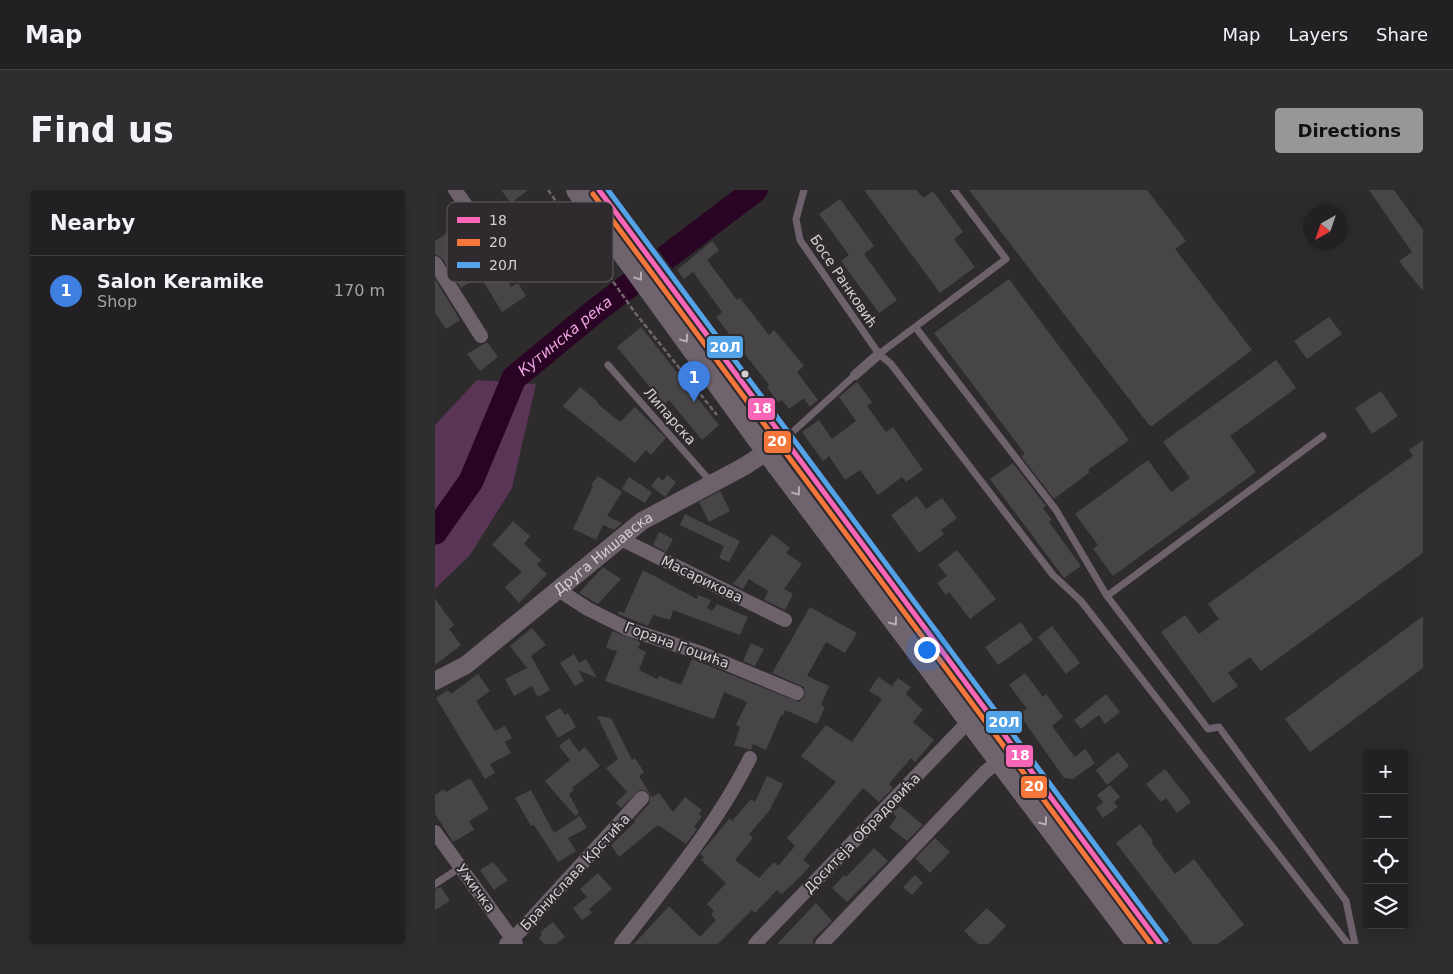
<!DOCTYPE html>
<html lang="en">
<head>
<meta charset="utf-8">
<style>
	body { margin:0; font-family:"DejaVu Sans",sans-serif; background:#2e2d2f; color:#f1f3f6 }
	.controls { position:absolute; right:15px; bottom:15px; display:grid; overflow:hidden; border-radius:5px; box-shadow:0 2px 12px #0003 }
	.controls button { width:45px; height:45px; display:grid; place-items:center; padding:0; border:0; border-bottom:1px solid #3f3e40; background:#222022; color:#f1f3f6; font:25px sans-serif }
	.compass { position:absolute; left:868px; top:15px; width:45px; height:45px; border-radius:50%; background:#222022; box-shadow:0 2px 12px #0003; rotate:220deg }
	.you { position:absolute; left:491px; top:459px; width:18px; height:18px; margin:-12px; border:4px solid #fff; border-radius:50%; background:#1a73e8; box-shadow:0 0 0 8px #1a73e833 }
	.badge { display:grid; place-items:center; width:32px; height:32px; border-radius:50%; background:#999699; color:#fff; font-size:16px; font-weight:700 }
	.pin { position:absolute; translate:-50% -41px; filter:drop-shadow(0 1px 2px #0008) }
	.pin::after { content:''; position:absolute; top:26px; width:18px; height:15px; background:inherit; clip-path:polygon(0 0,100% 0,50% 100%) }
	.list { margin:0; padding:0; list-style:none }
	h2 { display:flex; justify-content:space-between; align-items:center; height:65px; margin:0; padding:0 20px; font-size:21px }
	h2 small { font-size:16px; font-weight:400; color:#a2a3a5 }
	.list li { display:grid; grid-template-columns:32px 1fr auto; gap:15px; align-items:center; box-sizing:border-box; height:70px; padding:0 20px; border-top:1px solid #3f3e40 }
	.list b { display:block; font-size:19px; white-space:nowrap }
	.list p { margin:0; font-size:16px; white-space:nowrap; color:#a2a3a5 }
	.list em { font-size:16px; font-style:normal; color:#a2a3a5 }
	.icon { flex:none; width:28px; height:28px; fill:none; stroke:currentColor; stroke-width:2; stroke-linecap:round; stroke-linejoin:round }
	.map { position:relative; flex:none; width:988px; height:754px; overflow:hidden; border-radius:5px }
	header { display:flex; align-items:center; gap:30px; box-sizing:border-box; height:70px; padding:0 25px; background:#222022; border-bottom:1px solid #3f3e40 }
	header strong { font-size:24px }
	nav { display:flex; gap:28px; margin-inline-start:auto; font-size:18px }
	.intro { display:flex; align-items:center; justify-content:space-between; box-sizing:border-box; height:120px; padding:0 30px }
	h1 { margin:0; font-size:35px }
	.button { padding:12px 22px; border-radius:5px; background:#999699; color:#111; font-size:18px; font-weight:700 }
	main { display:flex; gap:30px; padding:0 30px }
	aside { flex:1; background:#222022; border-radius:5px; box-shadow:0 2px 12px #0003 }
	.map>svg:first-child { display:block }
	.green { fill:#5a3555 }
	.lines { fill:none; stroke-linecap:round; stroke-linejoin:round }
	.river { stroke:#290425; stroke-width:25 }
	.building { fill:#474547 }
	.path { stroke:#6f666d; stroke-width:2.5; stroke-dasharray:5 2.5; stroke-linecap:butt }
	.service { stroke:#6d616b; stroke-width:7 }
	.pedestrian { stroke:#6d616b; stroke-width:10 }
	.minor { stroke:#6d616b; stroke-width:14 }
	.tertiary { stroke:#6d616b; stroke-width:18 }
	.secondary { stroke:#6f636e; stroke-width:20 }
	.bus-1-casing { stroke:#2f2a2e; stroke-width:9 }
	.bus-2-casing { stroke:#2f2a2e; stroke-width:9 }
	.bus-3-casing { stroke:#2f2a2e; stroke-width:9 }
	.bus-1 { stroke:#fa66b7; stroke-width:5 }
	.bus-2 { stroke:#f5763a; stroke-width:5 }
	.bus-3 { stroke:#53a3e8; stroke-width:5 }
	.oneway { stroke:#b5afb5 }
	.bus-dot { fill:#d3d0d3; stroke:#2f2a2e; stroke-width:2 }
	.labels { text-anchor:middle; stroke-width:4; stroke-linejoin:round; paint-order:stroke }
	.street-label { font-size:14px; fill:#d3d0d3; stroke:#2f2a2e }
	.water-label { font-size:15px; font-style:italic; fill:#efa6e3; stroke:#2f2a2e }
	.key { fill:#2f2a2e; stroke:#605c60; stroke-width:1 }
	.key-label { font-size:14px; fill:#d3d0d3 }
	.line-badge { stroke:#2f2a2e; stroke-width:2 }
	.badge-label { font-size:14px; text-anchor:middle; font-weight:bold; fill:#fff }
</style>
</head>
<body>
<header>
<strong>Map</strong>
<nav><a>Map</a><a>Layers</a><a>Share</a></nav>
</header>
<div class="intro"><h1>Find us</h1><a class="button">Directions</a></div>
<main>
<aside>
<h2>Nearby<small></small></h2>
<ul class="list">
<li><span class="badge" style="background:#3f7fe0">1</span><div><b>Salon Keramike</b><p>Shop</p></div><em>170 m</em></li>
</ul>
</aside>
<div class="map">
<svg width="988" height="754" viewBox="0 0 988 754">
	<rect width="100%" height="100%" fill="#2e2b2d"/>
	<path class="green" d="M42,190L101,194L77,298L35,365L0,399V235Z"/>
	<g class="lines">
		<path class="river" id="s1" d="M0,342L36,291L79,188L159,122L320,0"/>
	</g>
	<path class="building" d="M66,0H93L76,13Z
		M429,0H482L488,8L498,1L528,42L519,49L540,77L505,103Z
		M534,0H712L751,51L740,59L817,160L717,236L714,235Z
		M934,0H959L988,40V101L964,71L977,62Z
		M405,9L439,56L429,64L462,110L444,123L406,71L414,65L384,24Z
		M17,40L26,52L17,58L37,91L26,98L7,68L0,64V51Z
		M277,51L284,60L272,70L302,110L305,108L334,145L339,140L369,176L362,182L383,210L375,217L369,208L354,219L347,210L343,213L332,197L334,195L281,127L287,122L258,82L249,89L242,80Z
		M59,70L76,97L83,93L91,106L67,122L42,81Z
		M0,89L25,130L11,139L0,123Z
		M574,89L694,250L653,280L655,282L619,309L586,266L590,264L499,143Z
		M894,127L907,144L872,169L859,151Z
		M206,137L284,235L267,250L234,210L229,214L182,157Z
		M52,152L63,167L45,181L32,164Z
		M841,170L861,198L795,246L821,282L678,386L658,359L663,355L640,324L713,270L736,302L755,288L728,252Z
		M422,192L437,212L432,216L451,242L458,237L488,280L471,292L467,287L443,305L425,280L410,290L394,266L388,271L367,242L384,230L397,249L421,231L404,207Z
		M145,197L164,213L163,214L185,232L200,217L231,248L216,265L211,260L200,273L128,216Z
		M946,201L963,226L937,244L920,218Z
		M988,250V363L826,481L815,467L793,483L803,496L778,513L726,442L750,425L764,444L784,429L773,414L978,266L974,260Z
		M578,273L611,316L608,318L617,330L614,332L646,376L629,388L555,289Z
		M232,285L241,292L230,307L216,296L223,287L228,291Z
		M163,286L187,302L172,326L187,333L179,340L168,335L161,350L138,339L158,296L156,295Z
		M194,287L217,302L210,313L187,299Z
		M285,301L295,321L274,332L264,312Z
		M482,306L491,319L507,308L522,328L506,340L509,344L484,363L456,325Z
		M250,324L305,351L294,372L284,368L289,356L245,335Z
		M78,331L95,346L89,354L106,370L102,375L112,384L84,413L70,397L87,382L57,355Z
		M224,342L238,349L231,362L218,355Z
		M337,344L355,358L351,363L367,374L349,399L358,404L350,420L329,410L333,401L314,389L308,399L298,394Z
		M522,360L561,409L535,429L514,402L511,405L502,393L512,386L503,375Z
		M168,377L186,389L163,414L144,403Z
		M208,380L262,409L263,405L276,410L272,418L277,421L282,414L313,427L305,445L238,420L235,430L218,425L213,436L183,424L184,421L189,423Z
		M0,409L19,435L14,439L26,455L0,475Z
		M375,417L422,443L410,463L391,452L372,486L394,496L386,515L390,517L382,534L350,520L348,526L346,525L331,560L318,554L316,560L299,555L305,537L301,535L312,512L289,502L279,529L170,491L182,461L171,458L177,441L206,452L203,458L211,462L204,480L222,489L224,486L246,495L257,469L364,512L370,506L369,497L337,483Z
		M988,426V478L875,562L850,529Z
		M586,432L598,450L563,475L550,457Z
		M617,436L645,473L631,484L603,447Z
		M97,438L111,455L96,466L115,500L103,507L97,496L79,506L70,489L92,478L75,456Z
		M316,453L329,459L320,476L308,471Z
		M139,464L144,473L151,469L162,488L143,480L149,491L140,496L125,473Z
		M590,483L608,507L611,504L628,527L617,536L640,567L650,559L660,573L638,589L629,588L584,524L592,519L574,495Z
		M43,484L55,501L41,511L60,541L70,536L77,548L70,552L76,563L55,574L60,583L50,589L1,508L13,500L16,504Z
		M443,487L457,496L463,488L476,497L471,504L488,520L478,532L499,550L480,572L476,568L454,594L458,598L444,612L428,598L368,670L375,676L364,688L347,704L342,700L320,723L317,720L283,754H199L234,716L265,747L281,730L276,724L279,721L272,714L291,693L266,670L269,667L265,664L295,628L297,631L316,609L320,612L332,586L348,594L334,621L314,644L318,648L300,670L324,688L339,672L343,676L360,656L352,648L401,592L366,566L391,535L417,552L447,509L434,501Z
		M671,504L685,522L670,534L664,525L646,539L639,530Z
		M125,518L130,525L133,523L141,537L123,548L110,527Z
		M162,526L176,528L197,570L200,568L209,582L204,586L217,607L224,603L238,622L250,607L267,620L264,624L267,626L259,637L262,639L251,654L223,635L184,667L176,655L200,632L199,630L214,614L215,606L212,601L205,600L186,618L181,613L192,602L171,578L183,569Z
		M134,548L144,562L150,557L165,576L137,598L139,600L134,604L144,623L140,626L110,591L135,570L124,556Z
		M683,562L694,576L672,595L661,580Z
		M730,579L756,612L742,623L731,608L726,612L711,594Z
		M35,588L54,619L34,631L39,640L18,652L0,624V605L9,599L11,602Z
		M675,595L685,607L679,612L683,617L668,628L661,618L668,612L662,605Z
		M96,600L119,643L145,626L152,638L133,648L141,661L123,672L99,635L96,636L80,608Z
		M465,616L488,635L472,651L454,637L462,627L457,623Z
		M705,634L718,651L716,652L740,684L759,669L809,735L783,754H758L681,653Z
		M500,648L515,662L495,683L480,668Z
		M439,658L453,671L412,712L397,698L409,685L411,687Z
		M58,672L73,690L59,700L45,680Z
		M163,683L177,699L154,719L157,723L147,730L138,718L152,707L145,699Z
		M480,685L488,693L477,705L468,697Z
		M6,697L15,711L0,720V699Z
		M381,713L397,731L378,749V754H342Z
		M552,718L571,736L554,754H543L529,741Z
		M118,732L130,747L121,754H109L104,748L107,745L105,742Z"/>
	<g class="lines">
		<path class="path" d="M113,0L201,124L282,225"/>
		<path class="service" d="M369,0L361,29L365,50L444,164L456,174L618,385L646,411L913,754
			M481,138L621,320L672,406L773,539L784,537L911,711L920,754
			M444,164L571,69L519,0
			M173,175L277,293
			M351,248L420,185
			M672,406L888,246
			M0,694L26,677"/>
		<path class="pedestrian" d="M420,185L444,164"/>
		<path class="minor" d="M20,0L66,64
			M0,73L46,146
			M184,348L350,430
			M125,401L153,419L193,439L266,463L362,503
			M0,642L81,754
			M71,754L78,749L207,608
			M186,754C231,695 282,635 315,568
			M320,754L534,531
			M387,754L550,582L564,571"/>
		<path class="tertiary" id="s2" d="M0,491L31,475L207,331L310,276L349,250"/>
		<path class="secondary" d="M141,0L332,263L701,754
			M164,0L725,754"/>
		<defs>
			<path id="bus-1" d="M164,0L725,754"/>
			<path id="bus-2" d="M158,4L716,754"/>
			<path id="bus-3" d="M173,0L731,750"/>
		</defs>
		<use href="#bus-1" class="bus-1-casing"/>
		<use href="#bus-2" class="bus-2-casing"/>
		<use href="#bus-3" class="bus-3-casing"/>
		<use href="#bus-1" class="bus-1"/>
		<use href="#bus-2" class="bus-2"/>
		<use href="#bus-3" class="bus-3"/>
	</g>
	<defs><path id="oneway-chevron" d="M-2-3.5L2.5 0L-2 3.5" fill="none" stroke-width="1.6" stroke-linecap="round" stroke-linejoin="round" transform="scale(1.25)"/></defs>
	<g class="oneway">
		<use href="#oneway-chevron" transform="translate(204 87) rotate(54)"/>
		<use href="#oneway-chevron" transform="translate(250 149) rotate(54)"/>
		<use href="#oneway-chevron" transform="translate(362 302) rotate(53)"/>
		<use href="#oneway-chevron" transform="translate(459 432) rotate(53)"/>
		<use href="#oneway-chevron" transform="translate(609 632) rotate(53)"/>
	</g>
	<circle class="bus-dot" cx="310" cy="184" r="4.5"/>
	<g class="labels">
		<g class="street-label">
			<text transform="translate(409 91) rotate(56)" y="5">Босе Ранковић</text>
			<text transform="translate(235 226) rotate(49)" y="5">Липарска</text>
			<text dy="5" stroke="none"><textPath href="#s2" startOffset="212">Друга Нишавска</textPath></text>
			<text transform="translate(267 389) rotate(26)" y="5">Масарикова</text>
			<text transform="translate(242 455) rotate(20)" y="5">Горана Гоцића</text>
			<text transform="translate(427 643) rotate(-46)" y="5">Доситеја Обрадовића</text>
			<text transform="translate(140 682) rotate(-47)" y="5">Бранислава Крстића</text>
			<text transform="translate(41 698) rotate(54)" y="5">Ужичка</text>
		</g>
		<g class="water-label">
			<text dy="5" stroke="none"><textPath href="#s1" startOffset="240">Кутинска река</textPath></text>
		</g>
	</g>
	<rect x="12" y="12" width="166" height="80" rx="8" class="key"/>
	<rect x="22" y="27" width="23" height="6" fill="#fa66b7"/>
	<rect x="22" y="49" width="23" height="7" fill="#f5763a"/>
	<rect x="22" y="72" width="23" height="6" fill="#53a3e8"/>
	<g class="key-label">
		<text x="54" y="35">18</text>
		<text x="54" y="57">20</text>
		<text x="54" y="80">20Л</text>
	</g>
	<g class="line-badge">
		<rect x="271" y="145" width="38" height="24" rx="5" fill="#53a3e8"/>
		<rect x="312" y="207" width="29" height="24" rx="5" fill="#fa66b7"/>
		<rect x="328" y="240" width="29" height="24" rx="5" fill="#f5763a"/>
		<rect x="550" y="520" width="38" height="24" rx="5" fill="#53a3e8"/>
		<rect x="570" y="554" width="29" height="24" rx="5" fill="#fa66b7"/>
		<rect x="585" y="585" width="28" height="24" rx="5" fill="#f5763a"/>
	</g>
	<g class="badge-label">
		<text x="290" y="162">20Л</text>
		<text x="327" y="223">18</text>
		<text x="342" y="256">20</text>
		<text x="569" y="537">20Л</text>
		<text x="585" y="570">18</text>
		<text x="599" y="601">20</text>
	</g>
</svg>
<div class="controls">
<button>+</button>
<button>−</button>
<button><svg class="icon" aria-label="locate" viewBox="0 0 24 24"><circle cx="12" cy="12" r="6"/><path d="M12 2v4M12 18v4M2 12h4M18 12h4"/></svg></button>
<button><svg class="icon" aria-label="layers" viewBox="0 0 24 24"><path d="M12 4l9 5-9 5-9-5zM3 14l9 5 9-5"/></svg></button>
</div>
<svg class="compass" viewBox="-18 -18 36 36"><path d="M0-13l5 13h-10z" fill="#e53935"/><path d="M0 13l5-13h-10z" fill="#a2a3a5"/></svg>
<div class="you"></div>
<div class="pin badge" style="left:259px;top:212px;background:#3f7fe0">1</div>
</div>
</main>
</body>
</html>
